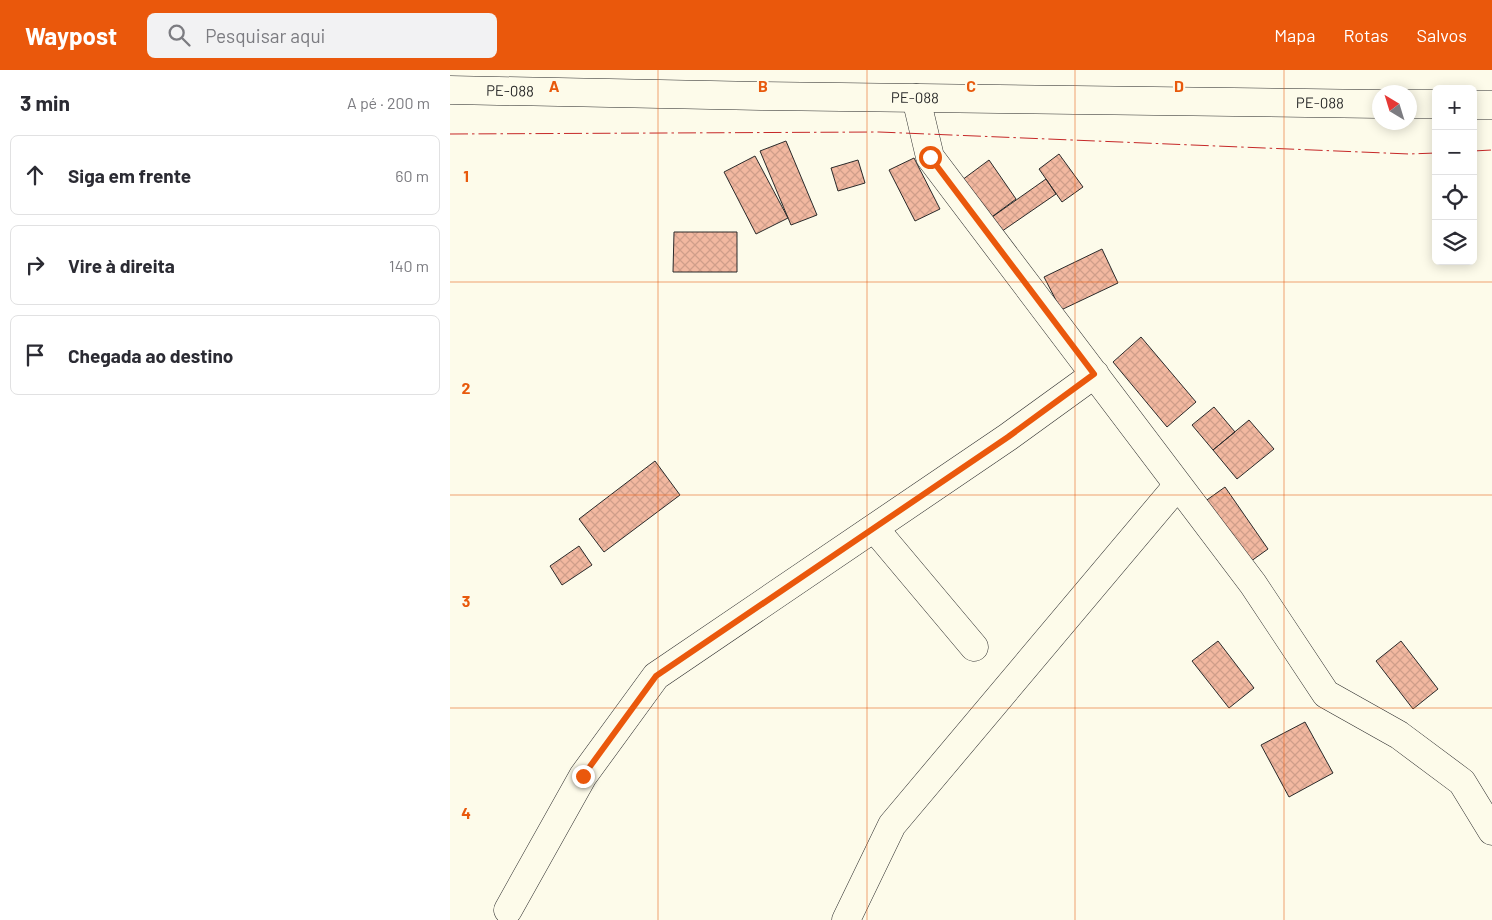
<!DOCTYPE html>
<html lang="pt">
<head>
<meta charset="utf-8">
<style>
	body { margin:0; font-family:Barlow,sans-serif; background:#f2f2f3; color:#2b2b33 }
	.controls { position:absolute; right:15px; top:15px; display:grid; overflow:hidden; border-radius:8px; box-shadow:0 2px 12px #0003 }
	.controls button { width:45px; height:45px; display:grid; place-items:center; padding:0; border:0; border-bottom:1px solid #e1e1e2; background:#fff; color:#2b2b33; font:25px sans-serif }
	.compass { position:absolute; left:922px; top:15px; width:45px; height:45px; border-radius:50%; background:#fff; box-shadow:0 2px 12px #0003; rotate:322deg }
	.stop { position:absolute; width:15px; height:15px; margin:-11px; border:4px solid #ea580c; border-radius:50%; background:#fff }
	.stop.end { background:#ea580c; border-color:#fff; box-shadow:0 1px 5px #0008 }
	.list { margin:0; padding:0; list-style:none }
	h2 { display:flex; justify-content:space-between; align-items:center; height:65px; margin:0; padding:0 20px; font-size:21px }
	h2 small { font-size:16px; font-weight:400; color:#7c7c81 }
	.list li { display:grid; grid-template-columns:32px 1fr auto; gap:15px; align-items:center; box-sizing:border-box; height:80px; margin:0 10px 10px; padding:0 10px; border:1px solid #e1e1e2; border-radius:8px }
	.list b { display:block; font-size:19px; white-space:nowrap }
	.list em { font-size:16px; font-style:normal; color:#7c7c81 }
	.icon { flex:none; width:28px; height:28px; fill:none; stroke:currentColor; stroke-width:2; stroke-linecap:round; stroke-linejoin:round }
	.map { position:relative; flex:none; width:1042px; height:850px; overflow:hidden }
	header { display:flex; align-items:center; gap:30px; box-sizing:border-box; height:70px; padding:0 25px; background:#ea580c; color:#fff }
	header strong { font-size:24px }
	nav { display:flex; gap:28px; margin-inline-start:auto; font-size:18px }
	.search { width:350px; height:45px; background:#f2f2f3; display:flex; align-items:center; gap:12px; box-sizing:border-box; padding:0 18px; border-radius:8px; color:#7c7c81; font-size:19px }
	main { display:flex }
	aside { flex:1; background:#fff }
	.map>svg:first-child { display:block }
	.building { fill:url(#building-cross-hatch); stroke:#2b2b2b }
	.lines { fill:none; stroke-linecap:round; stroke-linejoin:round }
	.street-casing { stroke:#2b2b2b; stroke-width:29 }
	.secondary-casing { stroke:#2b2b2b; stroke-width:29 }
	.street { stroke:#fdfbea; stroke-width:28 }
	.secondary { stroke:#fdfbea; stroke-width:28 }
	.power { stroke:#c62828; stroke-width:1; stroke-dasharray:18 4 2.5 4; stroke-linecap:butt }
	.route { stroke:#ea580c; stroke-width:6 }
	.grid { fill:none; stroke:#e8590c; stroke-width:1; stroke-opacity:0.55 }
	.labels { text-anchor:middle; stroke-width:4; stroke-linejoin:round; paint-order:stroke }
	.street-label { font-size:15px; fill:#2b2b2b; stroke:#fdfbea }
	.grid-label { font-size:16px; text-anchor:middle; font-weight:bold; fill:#e8590c; stroke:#fdfbea; stroke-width:4; stroke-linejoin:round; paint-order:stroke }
</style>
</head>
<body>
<header>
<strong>Waypost</strong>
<div class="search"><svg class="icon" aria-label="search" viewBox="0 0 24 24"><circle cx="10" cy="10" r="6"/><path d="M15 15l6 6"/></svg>Pesquisar aqui</div>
<nav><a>Mapa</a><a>Rotas</a><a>Salvos</a></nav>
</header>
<main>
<aside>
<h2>3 min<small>A pé · 200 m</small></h2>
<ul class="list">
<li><svg class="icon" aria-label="ahead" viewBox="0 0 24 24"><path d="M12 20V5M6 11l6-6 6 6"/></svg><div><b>Siga em frente</b></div><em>60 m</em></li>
<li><svg class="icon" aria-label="right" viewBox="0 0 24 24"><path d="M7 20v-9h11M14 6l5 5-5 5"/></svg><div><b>Vire à direita</b></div><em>140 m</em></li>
<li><svg class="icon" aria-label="arrive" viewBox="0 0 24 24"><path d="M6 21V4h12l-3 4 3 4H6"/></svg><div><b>Chegada ao destino</b></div></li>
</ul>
</aside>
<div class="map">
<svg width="1042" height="850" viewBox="0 0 1042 850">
	<defs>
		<pattern id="building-cross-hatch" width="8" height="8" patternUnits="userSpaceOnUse" patternTransform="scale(1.25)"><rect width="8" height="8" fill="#f2b8a0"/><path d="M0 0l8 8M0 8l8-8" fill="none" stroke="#d09e8a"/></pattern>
	</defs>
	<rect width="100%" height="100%" fill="#fdfbea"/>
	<path class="building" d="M336,71L367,145L341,155L310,81Z
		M609,84L633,117L612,132L589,99Z
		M305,86L338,148L306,164L274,102Z
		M464,88L490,139L465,151L439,100Z
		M408,90L415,113L388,121L381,98Z
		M539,90L566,129L535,152L508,113Z
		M596,109L606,124L545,166L535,152Z
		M224,162H287V202H223Z
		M652,179L668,213L611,240L594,207Z
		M691,267L746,332L717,357L663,292Z
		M764,337L785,362L763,380L742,355Z
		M799,350L824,379L787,409L763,380Z
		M205,391L230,425L154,482L129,449Z
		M775,417L818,479L797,494L754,432Z
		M129,476L142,495L112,515L100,496Z
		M768,571L804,618L779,638L742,591Z
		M951,571L988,619L963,639L926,591Z
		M855,652L883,703L839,727L811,675Z"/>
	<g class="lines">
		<defs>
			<path id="street" d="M466,28L480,87L803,514L876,624L949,665L1012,712L1042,761
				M424,458L524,577
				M58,840L133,706L206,606L558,367L645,304
				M396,850L442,755L728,415"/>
			<g id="secondary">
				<path id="s1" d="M0,20L311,26L929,34"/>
				<path d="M959,34H986"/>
				<path d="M1023,35H1042"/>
			</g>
		</defs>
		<use href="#street" class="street-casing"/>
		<use href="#secondary" class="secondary-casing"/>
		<use href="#street" class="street"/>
		<use href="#secondary" class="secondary"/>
		<path class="power" d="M0,64L429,62L959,84L986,83
			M1023,81L1042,80"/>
	</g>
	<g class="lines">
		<path class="route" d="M133,706L206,606L558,367L644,304L480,87"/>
	</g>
	<path class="grid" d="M208,0V850M417,0V850M625,0V850M834,0V850M0,212H1042M0,425H1042M0,638H1042"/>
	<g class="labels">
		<g class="street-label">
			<text dy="5" stroke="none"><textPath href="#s1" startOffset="60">PE-088</textPath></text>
			<text dy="5" stroke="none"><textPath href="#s1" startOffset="465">PE-088</textPath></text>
			<text dy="5" stroke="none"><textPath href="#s1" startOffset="870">PE-088</textPath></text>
		</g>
	</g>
	<g class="grid-label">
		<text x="104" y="22">A</text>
		<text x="313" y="22">B</text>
		<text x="521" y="22">C</text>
		<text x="729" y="22">D</text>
		<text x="16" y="112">1</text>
		<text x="16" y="324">2</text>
		<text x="16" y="537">3</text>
		<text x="16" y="749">4</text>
	</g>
</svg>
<div class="controls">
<button>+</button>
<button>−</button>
<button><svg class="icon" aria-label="locate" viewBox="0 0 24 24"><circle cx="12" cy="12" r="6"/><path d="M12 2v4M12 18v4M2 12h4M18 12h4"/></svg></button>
<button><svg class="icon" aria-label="layers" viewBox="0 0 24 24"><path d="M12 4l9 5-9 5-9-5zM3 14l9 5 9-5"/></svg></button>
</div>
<svg class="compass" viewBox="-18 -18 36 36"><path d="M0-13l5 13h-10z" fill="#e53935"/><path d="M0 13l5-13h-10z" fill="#7c7c81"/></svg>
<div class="stop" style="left:480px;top:87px"></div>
<div class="stop end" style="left:133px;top:706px"></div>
</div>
</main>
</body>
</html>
